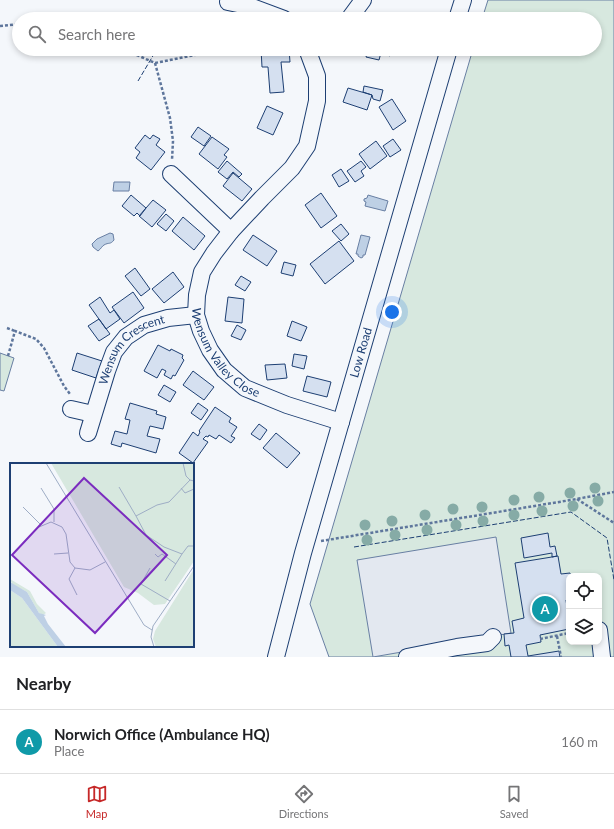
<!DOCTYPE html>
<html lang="en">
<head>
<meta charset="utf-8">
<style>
	body { margin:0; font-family:Lato,sans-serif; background:#f2f2f2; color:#202124 }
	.controls { position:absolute; right:12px; bottom:12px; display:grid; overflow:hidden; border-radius:8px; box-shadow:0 2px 6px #0003 }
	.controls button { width:36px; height:36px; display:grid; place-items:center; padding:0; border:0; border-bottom:1px solid #e0e0e0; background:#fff; color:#202124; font:20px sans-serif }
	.you { position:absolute; left:392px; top:312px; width:14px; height:14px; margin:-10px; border:3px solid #fff; border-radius:50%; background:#1a73e8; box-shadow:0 0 0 6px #1a73e833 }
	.badge { display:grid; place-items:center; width:26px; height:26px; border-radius:50%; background:#c62828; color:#fff; font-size:13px; font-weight:700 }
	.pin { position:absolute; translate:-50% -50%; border:2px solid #fff; box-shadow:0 1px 4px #0006 }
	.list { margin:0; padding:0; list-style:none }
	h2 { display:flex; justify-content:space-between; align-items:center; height:52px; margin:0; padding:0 16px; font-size:17px }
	h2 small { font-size:13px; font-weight:400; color:#757577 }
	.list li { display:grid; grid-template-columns:26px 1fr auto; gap:12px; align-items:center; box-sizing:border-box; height:64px; padding:0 16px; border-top:1px solid #e0e0e0 }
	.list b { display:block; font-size:15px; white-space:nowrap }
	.list p { margin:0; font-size:13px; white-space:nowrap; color:#757577 }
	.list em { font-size:13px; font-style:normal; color:#757577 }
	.icon { flex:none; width:22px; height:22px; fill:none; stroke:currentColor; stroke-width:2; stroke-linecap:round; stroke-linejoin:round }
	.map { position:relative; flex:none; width:614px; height:657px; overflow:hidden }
	.search { position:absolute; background:#fff; box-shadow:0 2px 6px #0003; left:12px; right:12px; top:12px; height:44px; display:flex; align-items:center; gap:10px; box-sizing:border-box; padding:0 14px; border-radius:22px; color:#757577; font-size:15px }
	.sheet { height:116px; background:#fff }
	nav { display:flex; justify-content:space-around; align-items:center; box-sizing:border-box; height:56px; border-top:1px solid #e0e0e0; background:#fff; font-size:11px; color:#757577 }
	nav a { display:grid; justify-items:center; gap:2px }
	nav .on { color:#c62828 }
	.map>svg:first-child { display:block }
	.green { fill:#d7e8df; stroke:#687fa3; fill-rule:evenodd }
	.parking { fill:#e3e8f0; stroke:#687fa3 }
	.water { fill:#bed0e5; stroke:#687fa3 }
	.building { fill:#d5e0f0; stroke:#1d3f73 }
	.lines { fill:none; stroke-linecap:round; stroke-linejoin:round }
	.minor-casing { stroke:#1d3f73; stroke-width:18 }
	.path { stroke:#5e769c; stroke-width:2.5; stroke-dasharray:3 2; stroke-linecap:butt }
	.minor { stroke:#f4f7fb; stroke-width:16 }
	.fence { stroke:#1d3f73; stroke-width:1; stroke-dasharray:5 2; stroke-linecap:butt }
	.tree { fill:#86aba6 }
	.labels { text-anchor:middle; stroke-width:3; stroke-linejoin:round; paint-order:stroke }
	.street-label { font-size:12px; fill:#1d3f73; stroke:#f4f7fb }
	.inset-road { fill:none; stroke:#9eadc5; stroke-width:1 }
	.view { fill:#7b2cbf; fill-opacity:0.15; stroke:#7b2cbf; stroke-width:2 }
	.inset-edge { fill:none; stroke:#1d3f73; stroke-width:2 }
</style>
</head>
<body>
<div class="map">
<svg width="614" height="657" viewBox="0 0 614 657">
	<rect width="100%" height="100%" fill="#f4f7fb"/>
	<path class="green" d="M488,0H614V657H329L310,604L473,49H595V19H482ZM569,576H599V642H569Z
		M0,353L14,358L4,391L0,390Z"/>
	<path class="parking" d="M496,537L511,633L373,657L357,560Z"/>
	<path class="water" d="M114,182H130L129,191H113Z
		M368,195L388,201L385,211L365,206L366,202L364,201V199L367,198Z
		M110,233L113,234L114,240C110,245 109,242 104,245C102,246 101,249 98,251L93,247L92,244L97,239Z
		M361,235L370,237L365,255H363V257L361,258L358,256V254H356Z"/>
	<path class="building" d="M261,49H289L290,62H281L284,92L270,93L268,67H262Z
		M368,49H382L379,60L366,57Z
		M390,49H406L405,51L399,49L398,51L392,49L390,56L388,55Z
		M364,86L383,90L380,101L373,99L372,95L363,92Z
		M348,88L372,95L367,110L343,102Z
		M392,99L406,121L393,130L379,107Z
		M267,106L283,113L273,135L257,128Z
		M198,127L211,136L204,146L191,137Z
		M145,135L150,139L153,135L160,139L156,145L165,152L151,170L136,158L140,152L135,148Z
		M212,137L229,149L224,155L227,157L218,169L199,154Z
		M393,139L401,150L390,157L383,146Z
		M376,141L387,156L370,169L359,154Z
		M227,161L242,174L239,177L233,172L227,179L218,172Z
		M361,161L366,167L361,171L364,176L355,182L347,171Z
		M341,169L349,181L339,187L332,175Z
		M233,173L252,189L242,201L223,186Z
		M321,193L337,216L321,228L305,205Z
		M131,195L146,208L140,216L137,213L134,216L122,206Z
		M153,200L166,210L152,227L139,216Z
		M166,214L174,221L166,231L157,224Z
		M183,217L205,236L194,250L172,231Z
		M341,224L349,234L341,241L332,231Z
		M253,235L277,251L267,266L243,250Z
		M339,241L354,261L325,284L310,264Z
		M284,262L296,265L293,276L281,273Z
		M135,268L150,289L141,296L125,276Z
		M173,272L184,287L164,303L152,289Z
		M241,276L251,282L245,291L235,285Z
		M133,292L144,308L124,323L112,307Z
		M100,297L110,313L114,310L120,319L106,329L89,305Z
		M228,297L244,299L242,323L225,321Z
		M99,319L110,334L99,341L88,326Z
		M292,321L307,327L301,341L287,336Z
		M237,325L246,330L241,340L231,336Z
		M158,345L170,351L171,349L183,355L182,358L184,360L175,376L173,375L171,379L164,375L166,371L162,369L157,378L144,371Z
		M77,353L102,361L96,378L72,370Z
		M294,354L307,356L304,369L292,366Z
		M285,364L287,378L267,380L265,365Z
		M193,371L214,387L204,400L183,385Z
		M307,376L331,382L327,397L303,391Z
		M164,385L176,392L170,402L158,395Z
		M130,403L157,411L156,414L166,417L163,429L150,426L147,436L160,439L156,453L122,443L121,447L111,444L115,431L127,434L130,420L125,419Z
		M198,403L208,410L201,420L191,413Z
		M215,407L231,418L229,422L237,427L231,436L235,438L231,443L219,435L216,439L209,435L208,437L206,436L203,439L208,442L193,463L179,453L193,432L198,436L200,432L199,431Z
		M259,424L267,430L260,440L251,434Z
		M276,433L300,453L287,468L263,448Z
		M548,533L550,547L555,546L557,556L552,557V553L524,558L521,538Z
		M558,556L561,574L570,573L571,576H569V599L566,600L569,621V629L540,635L541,642L526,645L528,656L559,651L560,657H511L509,645L505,646L504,634L514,633L512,621L524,618L515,563Z"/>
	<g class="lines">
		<defs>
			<g id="minor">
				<path d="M228,2L252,7L284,19"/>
				<path d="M349,19L363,0"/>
				<path d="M457,19L463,0"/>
				<path id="s1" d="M307,49L317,76V101L307,146L292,168L262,198L231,231L214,253L202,272L197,295L196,315L201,331L210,350L224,370L245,388L287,405L341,422"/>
				<path d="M171,174L231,231"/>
				<path d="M71,409L93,414"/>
				<path id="s2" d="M88,433L107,371L114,352L126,337L144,325L168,318L196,315"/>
				<path d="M599,630L602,657"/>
				<path id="s3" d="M276,657L303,553L449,49"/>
				<path d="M407,657L457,647L487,643L493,637"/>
			</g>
		</defs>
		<use href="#minor" class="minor-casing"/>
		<path class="path" d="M0,26L19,24
			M123,49L155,63L215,51L217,49
			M155,63L170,118L173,141L172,160
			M7,328L15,331
			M8,356L15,331L36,339L44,348L64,386L70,394
			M577,499L614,523
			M321,541L571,500L614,492
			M557,636L561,657
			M540,639L569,633"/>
		<use href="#minor" class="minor"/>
		<path class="fence" d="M138,81L157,49
			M354,547L571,512L607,538L614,580"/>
	</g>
	<g class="tree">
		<circle cx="595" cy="488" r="5.5"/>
		<circle cx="570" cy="493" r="5.5"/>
		<circle cx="539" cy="497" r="5.5"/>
		<circle cx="514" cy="500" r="5.5"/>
		<circle cx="598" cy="501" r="5.5"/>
		<circle cx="573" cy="506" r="5.5"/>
		<circle cx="482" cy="507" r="5.5"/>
		<circle cx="453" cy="509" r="5.5"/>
		<circle cx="542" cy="511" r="5.5"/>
		<circle cx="425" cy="515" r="5.5"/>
		<circle cx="514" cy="515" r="5.5"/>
		<circle cx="392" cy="521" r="5.5"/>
		<circle cx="483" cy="521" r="5.5"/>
		<circle cx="365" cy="525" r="5.5"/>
		<circle cx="456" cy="525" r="5.5"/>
		<circle cx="427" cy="530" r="5.5"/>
		<circle cx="395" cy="535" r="5.5"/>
		<circle cx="367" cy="540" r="5.5"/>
	</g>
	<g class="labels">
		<g class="street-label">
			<text dy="4" stroke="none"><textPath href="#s1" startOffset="357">Wensum Valley Close</textPath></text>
			<text dy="4" stroke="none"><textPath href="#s3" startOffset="316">Low Road</textPath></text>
			<text dy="4" stroke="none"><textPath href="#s2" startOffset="99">Wensum Crescent</textPath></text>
		</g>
	</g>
	<g transform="translate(10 463)">
		<rect width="184" height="184" fill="#f4f7fb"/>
		<path d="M41,0H184V98L155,141L144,142L128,130L114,124ZM184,106V184H146L143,176L145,168ZM0,116L20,128L27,141L36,150L33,152L29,150L17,129L2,121ZM0,127L12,135L48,184H0Z" fill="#d7e8df"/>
		<path d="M0,119L17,129L29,150L36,152L34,153L38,161L56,184H48L12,135L0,127Z" fill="#bed0e5"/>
		<path class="inset-road" d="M36,0L134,162L142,167M173,0L176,13L180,17L184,18M180,17L159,39L147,42L126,53L136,72L154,84L172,91L178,83H184M109,24L126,53M31,25L44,46V59M171,25L175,30L184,26M13,44L31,62M29,64L41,59L52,64L56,71L60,99L65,105L80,107L95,99M44,91L58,90M145,91L148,94L152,91L166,101M65,105L59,116L67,132M140,105L131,121L160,138M155,118L172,91M144,184L141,174L143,163L184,103"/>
		<path class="view" d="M74,15L157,92L85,170L2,92Z"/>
		<rect width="184" height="184" class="inset-edge"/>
	</g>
</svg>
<div class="controls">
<button><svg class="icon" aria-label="locate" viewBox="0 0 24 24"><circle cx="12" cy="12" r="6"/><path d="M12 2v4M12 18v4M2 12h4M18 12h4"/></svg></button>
<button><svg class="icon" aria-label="layers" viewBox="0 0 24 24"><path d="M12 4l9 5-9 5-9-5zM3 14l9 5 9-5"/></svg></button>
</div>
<div class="you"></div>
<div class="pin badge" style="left:545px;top:609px;background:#0f9aa8">A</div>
<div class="search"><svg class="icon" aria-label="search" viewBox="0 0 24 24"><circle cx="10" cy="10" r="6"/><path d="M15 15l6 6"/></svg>Search here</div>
</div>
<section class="sheet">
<h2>Nearby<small></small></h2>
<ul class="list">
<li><span class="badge" style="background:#0f9aa8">A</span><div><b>Norwich Office (Ambulance HQ)</b><p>Place</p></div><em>160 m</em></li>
</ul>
</section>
<nav>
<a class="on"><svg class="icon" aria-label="map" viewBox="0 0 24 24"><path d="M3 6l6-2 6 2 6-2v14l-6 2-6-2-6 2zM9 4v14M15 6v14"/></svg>Map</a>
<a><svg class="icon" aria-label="directions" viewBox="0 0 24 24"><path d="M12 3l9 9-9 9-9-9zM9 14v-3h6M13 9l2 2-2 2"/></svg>Directions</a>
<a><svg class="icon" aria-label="saved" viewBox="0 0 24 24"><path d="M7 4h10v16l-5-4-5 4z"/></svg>Saved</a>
</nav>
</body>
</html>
